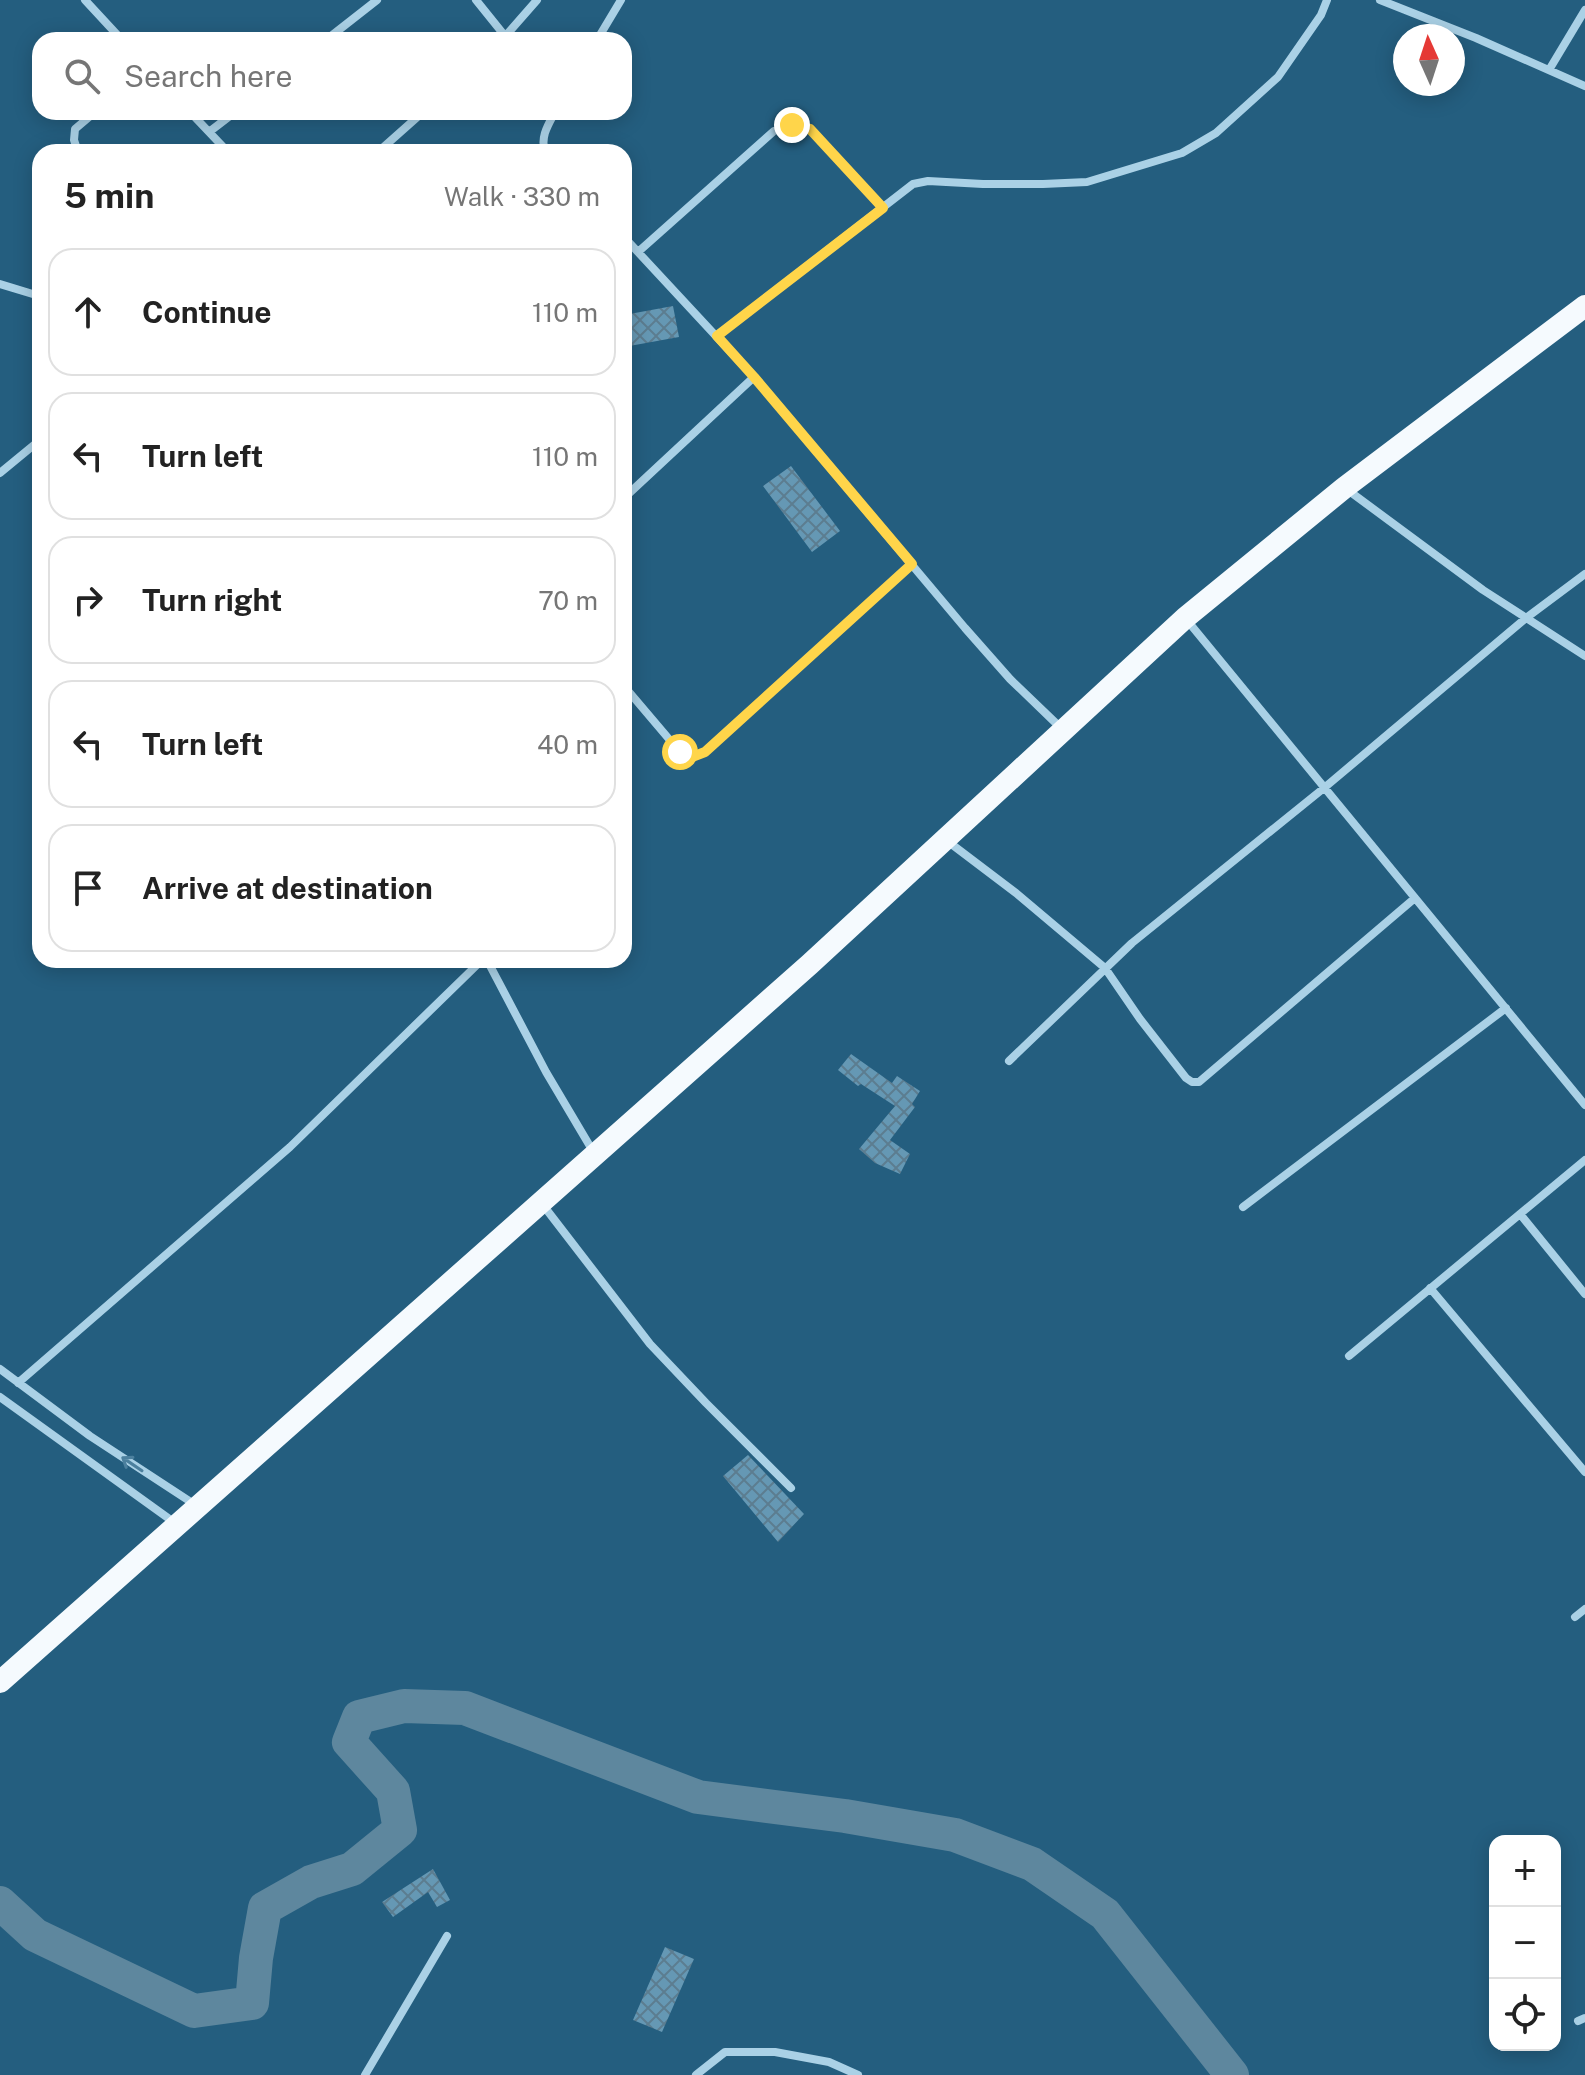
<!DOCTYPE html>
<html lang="en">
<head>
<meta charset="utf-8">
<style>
	body { margin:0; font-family:"Public Sans",sans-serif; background:#f2f2f2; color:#222 }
	.controls { position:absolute; right:24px; bottom:24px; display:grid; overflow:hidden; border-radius:16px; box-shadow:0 4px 20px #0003 }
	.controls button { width:72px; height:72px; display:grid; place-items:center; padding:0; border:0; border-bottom:2px solid #e0e0e0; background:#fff; color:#222; font:40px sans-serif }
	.compass { position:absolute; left:1393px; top:24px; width:72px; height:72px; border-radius:50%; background:#fff; box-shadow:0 4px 20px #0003; rotate:357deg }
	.stop { position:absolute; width:24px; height:24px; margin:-18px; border:6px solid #ffd54a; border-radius:50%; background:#fff }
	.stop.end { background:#ffd54a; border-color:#fff; box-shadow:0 2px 8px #0008 }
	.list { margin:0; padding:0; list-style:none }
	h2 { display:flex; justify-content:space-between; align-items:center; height:104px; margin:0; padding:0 32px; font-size:34px }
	h2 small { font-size:26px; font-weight:400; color:#767676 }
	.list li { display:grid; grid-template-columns:52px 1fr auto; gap:24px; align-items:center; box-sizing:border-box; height:128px; margin:0 16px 16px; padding:0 16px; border:2px solid #e0e0e0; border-radius:24px }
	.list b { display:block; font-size:30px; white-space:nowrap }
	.list em { font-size:26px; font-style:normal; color:#767676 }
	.icon { flex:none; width:44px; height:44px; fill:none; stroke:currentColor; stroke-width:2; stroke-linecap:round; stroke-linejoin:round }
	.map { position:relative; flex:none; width:1585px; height:2075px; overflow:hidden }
	.search { position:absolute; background:#fff; box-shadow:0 4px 20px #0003; left:32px; top:32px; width:600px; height:88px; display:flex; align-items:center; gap:20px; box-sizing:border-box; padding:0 28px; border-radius:24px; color:#767676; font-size:30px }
	.panel { position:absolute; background:#fff; box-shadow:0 4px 20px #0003; left:32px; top:144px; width:600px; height:824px; border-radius:24px }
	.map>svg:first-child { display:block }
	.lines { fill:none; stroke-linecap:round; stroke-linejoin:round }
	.river { stroke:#5e879e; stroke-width:34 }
	.building { fill:url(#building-cross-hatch) }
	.minor { stroke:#aad1e6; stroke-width:8 }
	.trunk { stroke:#f5fafe; stroke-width:22 }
	.oneway { stroke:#4c809e }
	.route { stroke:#ffd54a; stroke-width:10 }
</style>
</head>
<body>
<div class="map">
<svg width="1585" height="2075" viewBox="0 0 1585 2075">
	<defs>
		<pattern id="building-cross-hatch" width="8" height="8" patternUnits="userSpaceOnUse" patternTransform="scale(2)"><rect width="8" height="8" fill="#6598b4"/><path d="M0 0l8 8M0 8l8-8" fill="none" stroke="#5c7d90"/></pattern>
	</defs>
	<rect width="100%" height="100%" fill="#245e7f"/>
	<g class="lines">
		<path class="river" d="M0,1903L35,1935L194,2011L252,2003L256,1958L265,1908L311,1882L352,1869L400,1830L393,1791L349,1742L359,1717L404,1706L465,1708L698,1797L845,1816L955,1835L1032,1864L1105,1914L1232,2075"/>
	</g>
	<path class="building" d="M673,306L679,337L624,347V315Z
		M791,466L840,531L812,552L763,486Z
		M851,1054L892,1083L897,1076L920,1091L912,1104L915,1107L890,1140L910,1154L900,1174L875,1163L859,1149L895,1106L861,1084L858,1086L838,1070Z
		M748,1455L804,1514L778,1542L723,1476Z
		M433,1869L450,1900L437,1907L428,1892L393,1917L382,1902Z
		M665,1947L694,1959L662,2032L633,2020Z"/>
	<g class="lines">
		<path class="minor" d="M85,0L122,40
			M476,0L505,36
			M1380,0L1476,38L1585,86
			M326,40L377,0
			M502,40L537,0
			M597,40L621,0
			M1549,70L1585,10
			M190,112L228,152
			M209,132L235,112
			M78,152L74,140L75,129L95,112
			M378,152L423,112
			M545,152C540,137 548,125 555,112
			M624,237L754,377L965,628L1010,679L1063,730
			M638,252L774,131L792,125L810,129L883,208
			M0,284L36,295L40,299
			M717,336L913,184L928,181L983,184H1043L1087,182L1182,153L1216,133L1278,77L1321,15L1327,0
			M0,473L40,440
			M1345,488L1483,590L1585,656
			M624,498L754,377
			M1186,619L1585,1105
			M624,686L680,752L692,757L705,752L912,564
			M946,840L1016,893L1105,968L1140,1019L1186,1078L1192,1082H1199L1415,898
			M487,960L546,1072L594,1153
			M1009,1061L1132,943L1324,788L1526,618L1585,574
			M543,1205L650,1344L706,1403L791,1488
			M1243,1207L1506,1008
			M1520,1214L1585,1294
			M1430,1288L1585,1472
			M1349,1356L1585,1160
			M0,1369L90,1436L197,1506
			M18,1383L290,1147L482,960
			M0,1397L175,1523
			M1575,1617L1585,1609
			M1578,2021L1585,2018
			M365,2075L447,1936
			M696,2075L725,2052H775L829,2062L858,2075"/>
		<path class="trunk" d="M0,1682L810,964L1185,618L1344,488L1585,306"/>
	</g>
	<defs><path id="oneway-shaft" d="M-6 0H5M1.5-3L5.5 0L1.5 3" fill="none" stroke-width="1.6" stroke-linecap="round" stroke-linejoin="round" transform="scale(2)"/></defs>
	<use class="oneway" href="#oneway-shaft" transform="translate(132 1464) rotate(-146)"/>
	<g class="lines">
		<path class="route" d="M680,752L692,757L705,752L912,564L754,377L717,336L883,208L810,129L792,125"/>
	</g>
</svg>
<div class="controls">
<button>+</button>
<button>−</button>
<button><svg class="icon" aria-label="locate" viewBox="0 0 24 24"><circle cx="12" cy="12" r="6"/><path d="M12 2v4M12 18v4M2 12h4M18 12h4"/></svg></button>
</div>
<svg class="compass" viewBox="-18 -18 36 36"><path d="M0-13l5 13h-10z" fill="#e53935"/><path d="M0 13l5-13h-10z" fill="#767676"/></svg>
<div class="stop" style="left:680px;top:752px"></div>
<div class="stop end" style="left:792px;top:125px"></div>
<div class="search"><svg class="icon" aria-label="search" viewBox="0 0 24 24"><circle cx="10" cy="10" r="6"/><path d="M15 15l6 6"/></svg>Search here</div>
<section class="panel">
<h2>5 min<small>Walk · 330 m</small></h2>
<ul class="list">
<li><svg class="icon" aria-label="ahead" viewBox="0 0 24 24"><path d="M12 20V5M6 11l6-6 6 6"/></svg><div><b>Continue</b></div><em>110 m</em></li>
<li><svg class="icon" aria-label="left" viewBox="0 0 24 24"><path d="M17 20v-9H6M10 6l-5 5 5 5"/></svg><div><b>Turn left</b></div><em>110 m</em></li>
<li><svg class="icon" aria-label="right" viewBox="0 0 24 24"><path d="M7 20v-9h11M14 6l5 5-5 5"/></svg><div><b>Turn right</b></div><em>70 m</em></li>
<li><svg class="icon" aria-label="left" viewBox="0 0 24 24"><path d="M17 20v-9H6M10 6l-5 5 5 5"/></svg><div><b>Turn left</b></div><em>40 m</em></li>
<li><svg class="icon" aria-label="arrive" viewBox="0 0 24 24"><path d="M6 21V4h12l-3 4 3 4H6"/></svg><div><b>Arrive at destination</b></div></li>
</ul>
</section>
</div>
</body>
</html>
